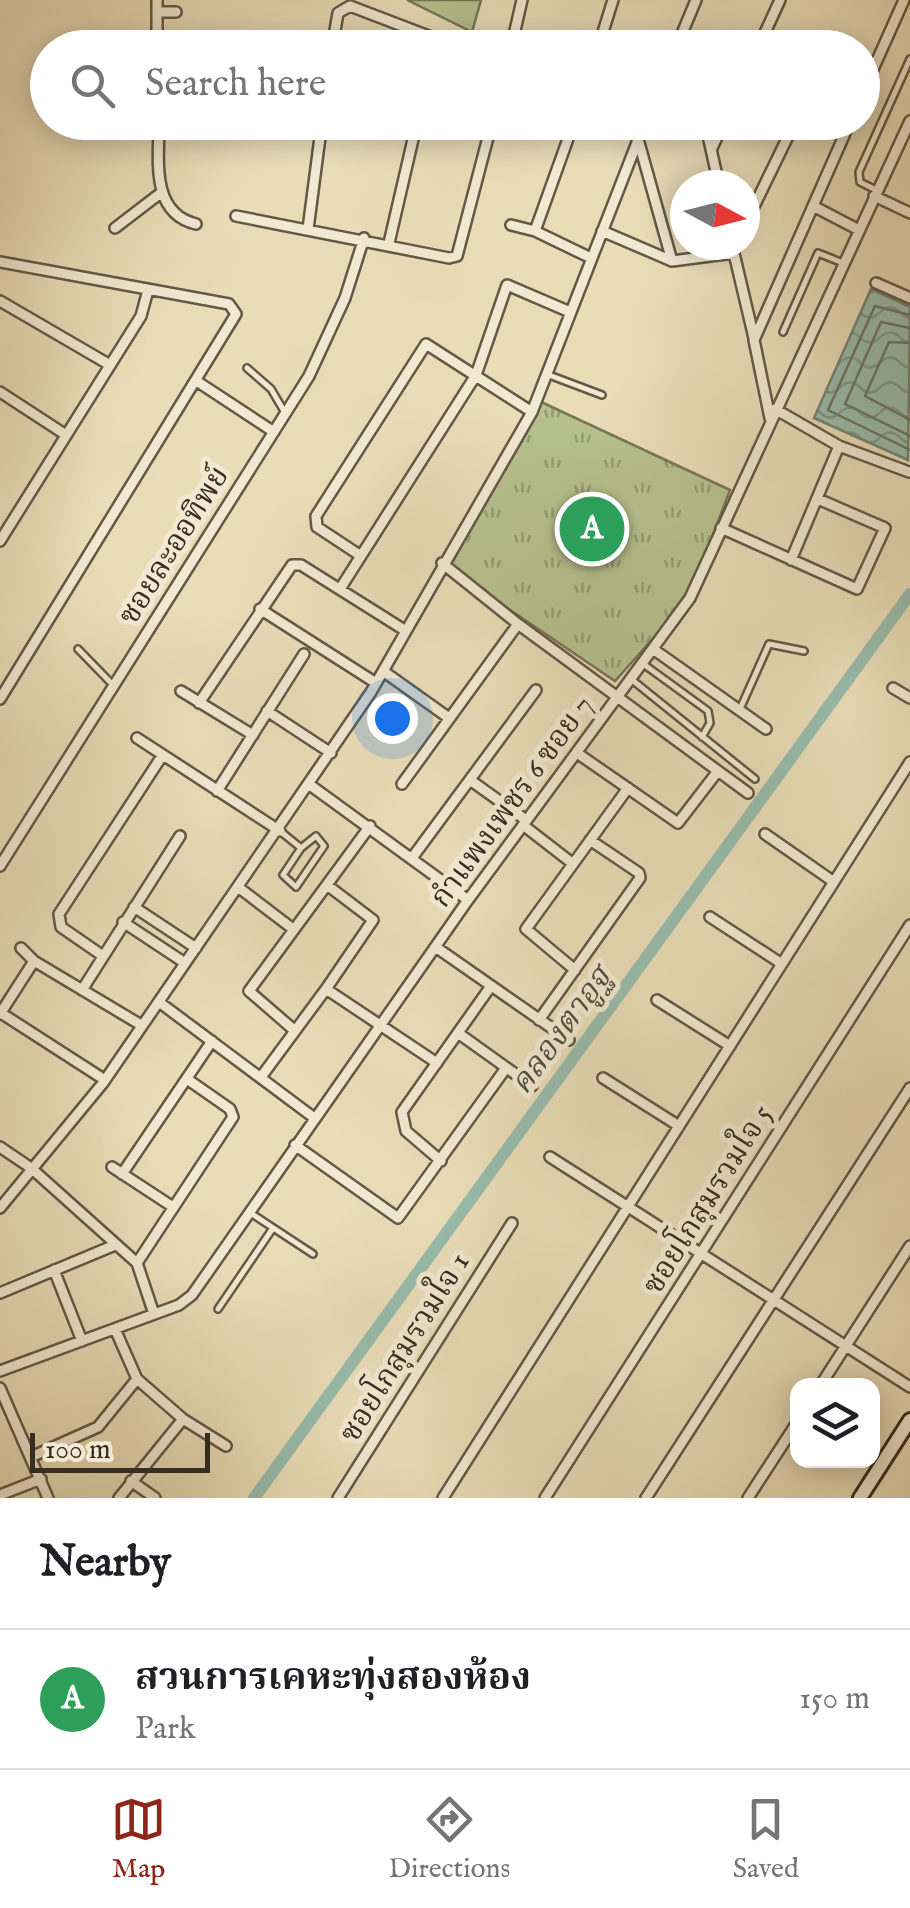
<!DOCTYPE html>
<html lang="en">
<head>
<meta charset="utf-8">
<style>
	:root { --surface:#fff; --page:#f2f2f2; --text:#202124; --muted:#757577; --line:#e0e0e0; --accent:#8f2418 }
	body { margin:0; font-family:"IM FELL English","Noto Serif Thai",serif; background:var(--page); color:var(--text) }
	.controls { position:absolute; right:30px; bottom:30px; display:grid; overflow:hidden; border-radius:20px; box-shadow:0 5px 25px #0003 }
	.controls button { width:90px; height:90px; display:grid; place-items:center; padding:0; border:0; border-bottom:2px solid var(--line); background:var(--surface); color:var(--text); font:50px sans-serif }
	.compass { position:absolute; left:670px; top:170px; width:90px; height:90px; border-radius:50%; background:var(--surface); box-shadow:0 5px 25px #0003; rotate:97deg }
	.scale { position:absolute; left:30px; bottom:25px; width:180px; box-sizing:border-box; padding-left:10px; border:5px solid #372d21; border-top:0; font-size:28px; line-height:35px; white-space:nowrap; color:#372d21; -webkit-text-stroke:8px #f1e9d1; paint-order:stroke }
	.you { position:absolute; left:392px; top:718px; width:35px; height:35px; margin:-25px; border:8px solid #fff; border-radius:50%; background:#1a73e8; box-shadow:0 0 0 15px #1a73e833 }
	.badge { display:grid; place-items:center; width:65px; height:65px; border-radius:50%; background:var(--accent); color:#fff; font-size:32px; font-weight:700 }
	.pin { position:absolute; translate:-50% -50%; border:5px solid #fff; box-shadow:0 2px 10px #0006 }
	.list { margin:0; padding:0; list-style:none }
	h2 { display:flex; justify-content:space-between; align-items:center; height:130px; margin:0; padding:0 40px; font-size:42px }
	h2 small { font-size:32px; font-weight:400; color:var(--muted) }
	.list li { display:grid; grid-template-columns:65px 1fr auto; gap:30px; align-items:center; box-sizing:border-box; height:140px; padding:0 40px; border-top:2px solid var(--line) }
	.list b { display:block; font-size:38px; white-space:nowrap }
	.list p { margin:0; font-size:32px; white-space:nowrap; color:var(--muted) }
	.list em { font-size:32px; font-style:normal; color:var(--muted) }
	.icon { flex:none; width:55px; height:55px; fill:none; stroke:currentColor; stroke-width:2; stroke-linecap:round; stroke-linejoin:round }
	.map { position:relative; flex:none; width:910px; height:1498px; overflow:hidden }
	.search { position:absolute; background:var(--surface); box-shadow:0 5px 25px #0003; left:30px; right:30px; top:30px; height:110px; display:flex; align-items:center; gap:25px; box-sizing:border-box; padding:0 35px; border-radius:55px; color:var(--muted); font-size:38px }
	.sheet { height:270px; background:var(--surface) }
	nav { display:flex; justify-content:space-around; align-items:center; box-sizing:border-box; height:140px; border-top:2px solid var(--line); background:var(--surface); font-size:28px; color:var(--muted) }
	nav a { display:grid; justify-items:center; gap:5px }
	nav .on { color:var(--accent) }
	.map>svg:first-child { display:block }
	.green { fill:#b6c18f; stroke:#767758; stroke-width:2.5 }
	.park { fill:url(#park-tufts); stroke:#767758; stroke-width:2.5 }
	.water { fill:url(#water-waves); stroke:#718374; stroke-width:2.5 }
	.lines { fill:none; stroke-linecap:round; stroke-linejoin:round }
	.shore { stroke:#687466; stroke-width:2.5 }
	.canal { stroke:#98bcac; stroke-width:12 }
	.lane-casing { stroke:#645947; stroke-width:10 }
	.street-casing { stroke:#645947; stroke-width:14 }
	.secondary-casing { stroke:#372d21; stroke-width:18 }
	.lane { stroke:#f1e9d1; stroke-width:5 }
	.street { stroke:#f1e9d1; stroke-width:9 }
	.secondary { stroke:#f1e9d1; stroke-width:12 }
	.labels { text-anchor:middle; stroke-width:10; stroke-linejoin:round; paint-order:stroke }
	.street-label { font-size:30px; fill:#372d21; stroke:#f1e9d1 }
	.water-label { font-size:32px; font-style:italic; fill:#4f5144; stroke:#f1e9d1 }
</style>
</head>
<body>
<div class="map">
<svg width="910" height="1498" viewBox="0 0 910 1498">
	<defs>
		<pattern id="park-tufts" width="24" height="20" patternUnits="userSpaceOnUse" patternTransform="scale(2.5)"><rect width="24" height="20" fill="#b6c18f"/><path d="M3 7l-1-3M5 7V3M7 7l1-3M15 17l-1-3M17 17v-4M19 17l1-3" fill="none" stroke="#959d74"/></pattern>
		<pattern id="water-waves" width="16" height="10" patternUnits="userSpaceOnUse" patternTransform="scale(2.5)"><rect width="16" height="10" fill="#98bcac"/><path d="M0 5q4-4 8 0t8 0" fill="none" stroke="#7d998c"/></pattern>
	</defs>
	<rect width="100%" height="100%" fill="#e9ddb8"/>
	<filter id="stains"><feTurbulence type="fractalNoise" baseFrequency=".002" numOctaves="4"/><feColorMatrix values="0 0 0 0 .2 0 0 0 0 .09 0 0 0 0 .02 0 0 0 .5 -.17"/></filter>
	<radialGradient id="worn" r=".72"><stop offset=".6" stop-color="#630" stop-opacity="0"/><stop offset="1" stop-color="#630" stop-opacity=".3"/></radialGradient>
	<path class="green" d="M407,0h74l-9,32z"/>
	<path class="park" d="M539,401l191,89 -41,108 -74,83 -167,-113z"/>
	<path class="water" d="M871,289l39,18 -2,153 -94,-42z"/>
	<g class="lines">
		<path class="shore" d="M910,315l-35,-9 -47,104 82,40
			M910,328l-29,-6 -36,82 65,32
			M910,343l-21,-1 -24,54 45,24"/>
		<path class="canal" d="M254,1498l656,-904"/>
		<g class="lane-casing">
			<path id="lane" d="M876,190l-16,-8 -1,-10 51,-113
				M783,332l35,-79 25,10
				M247,368l24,21 13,22
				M549,375l53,20
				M78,649l36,37
				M642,663l66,48 2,12 -8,14
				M631,679l124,100
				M740,709l29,-65 35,7
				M280,831l21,17 15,-12 8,10 -28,41 -13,-12 18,-27
				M249,1212l64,42
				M218,1309l55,-81"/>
		</g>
		<g class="street-casing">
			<path id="street" d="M157,0v48
				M157,12h19
				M332,48l6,-35 12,-7 110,42
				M511,48l11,-48
				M598,48l15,-48
				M676,48l20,-48
				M758,48l22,-48
				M862,94l42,-94
				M159,122c0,37 -9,91 37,102
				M574,122l-39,109 56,27
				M705,122l14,63
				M638,139l34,122
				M712,148l12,-26
				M874,196l36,17
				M813,206l46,24
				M236,216l213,42 8,-2 35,-134
				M511,225l24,6
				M745,225l50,-103
				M115,228l47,-36
				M308,229l14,-107
				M602,231l70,30 62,-8
				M389,243l28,-121
				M732,245l22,93
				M0,262l229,42 7,10 -236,385
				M876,283l34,15
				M0,301l110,64
				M198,382l76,50
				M0,392l66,43
				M775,409l64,37 70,26
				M770,418l-16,-78 96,-218
				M721,528l136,61 28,-61 -67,-29
				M0,541l141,-225 7,-26
				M361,556l-44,-29 -1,-11 110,-172 106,68
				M791,560l48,-114
				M442,563l76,61 230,169
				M340,589l136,-214 31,-90 63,27
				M260,609l116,74
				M653,649l113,80
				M383,671l66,47
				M893,688l17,10
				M181,691l72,44
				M199,703l93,-138h9l105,66
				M267,711l64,42
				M137,738l143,93
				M577,753l101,70 40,-52
				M470,780l56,40
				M402,784l116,-160
				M310,785l158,115
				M217,791l87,-137
				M523,825l49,38
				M765,834l69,48
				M412,858l124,-168
				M0,866l309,-490 36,-78 19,-60
				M238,887l55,42
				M134,907l62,41
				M710,917l72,47
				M123,922l62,41
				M21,948l13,13 107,64
				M437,948l132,92
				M103,956l-42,-29 -2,-13 103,-158
				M575,970l-49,-41 102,-141
				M326,989l47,-69 -46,-35
				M82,990l98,-154
				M657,1000l73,46
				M159,1002l154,115
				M1,1013l104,67
				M0,1014l34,-53
				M539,1020l101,-142 -1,-5 -49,-33
				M294,1030l-45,-39 121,-165
				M458,1033l74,53
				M261,1077l65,-88 111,74
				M603,1078l76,48
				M295,1145l103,73 108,-150
				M0,1147l31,21 106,95 17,51
				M550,1157l360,230
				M441,1161l-35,-30 -4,-19 89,-126
				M112,1167l61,40
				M122,1174l90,-133
				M0,1208l103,-125 268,-391 161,-280 113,-290
				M137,1263l96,-146 -3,-8 -43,-30
				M54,1270l28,71
				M0,1293l115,-48
				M115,1329l22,50
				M0,1371l179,-66 13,-10 276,-395 222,-302 220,-477
				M820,1386l90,-140
				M0,1388l48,110
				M183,1419l43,27
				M31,1457l67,-30 39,-48 46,40 -64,79
				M131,1481l24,17
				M0,1495l41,-16
				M338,1498l174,-275
				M443,1498l467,-736
				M545,1498l365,-573
				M646,1498l264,-410
				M748,1498l50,-77"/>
		</g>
		<g class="secondary-casing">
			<path id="secondary" d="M860,1498l50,-78"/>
		</g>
		<use href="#lane" class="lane"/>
		<use href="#street" class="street"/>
		<use href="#secondary" class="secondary"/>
	</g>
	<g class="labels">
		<g class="street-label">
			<text transform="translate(173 545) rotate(-58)" y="10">ซอยละออทิพย์</text>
			<text transform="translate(511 801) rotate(-54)" y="10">กำแพงเพชร 6 ซอย 7</text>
			<text transform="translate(707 1199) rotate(-58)" y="10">ซอยโกสุมรวมใจ 5</text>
			<text transform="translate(404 1347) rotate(-58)" y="10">ซอยโกสุมรวมใจ 1</text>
		</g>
		<g class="water-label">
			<text transform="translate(560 1030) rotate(-54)" y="11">คลองตาอูฐ</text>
		</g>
	</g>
	<rect width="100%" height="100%" filter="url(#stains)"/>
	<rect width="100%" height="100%" fill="url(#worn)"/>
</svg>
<div class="controls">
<button><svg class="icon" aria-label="layers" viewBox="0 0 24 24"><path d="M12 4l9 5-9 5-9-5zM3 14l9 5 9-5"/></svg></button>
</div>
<svg class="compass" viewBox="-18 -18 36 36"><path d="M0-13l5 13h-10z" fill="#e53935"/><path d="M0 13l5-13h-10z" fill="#757577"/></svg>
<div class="scale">100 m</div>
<div class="you"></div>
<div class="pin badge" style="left:592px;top:529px;background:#2e9e5b">A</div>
<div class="search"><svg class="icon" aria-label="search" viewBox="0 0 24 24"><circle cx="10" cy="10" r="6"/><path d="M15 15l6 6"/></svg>Search here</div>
</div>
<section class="sheet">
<h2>Nearby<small></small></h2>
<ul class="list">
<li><span class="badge" style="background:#2e9e5b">A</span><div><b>สวนการเคหะทุ่งสองห้อง</b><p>Park</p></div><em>150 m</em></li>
</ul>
</section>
<nav>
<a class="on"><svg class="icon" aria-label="map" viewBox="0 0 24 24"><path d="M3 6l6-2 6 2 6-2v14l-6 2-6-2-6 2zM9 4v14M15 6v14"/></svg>Map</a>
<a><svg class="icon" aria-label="directions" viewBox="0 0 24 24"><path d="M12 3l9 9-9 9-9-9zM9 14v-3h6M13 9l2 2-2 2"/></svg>Directions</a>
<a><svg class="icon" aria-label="saved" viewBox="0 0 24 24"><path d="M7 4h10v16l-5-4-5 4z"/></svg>Saved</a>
</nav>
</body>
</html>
